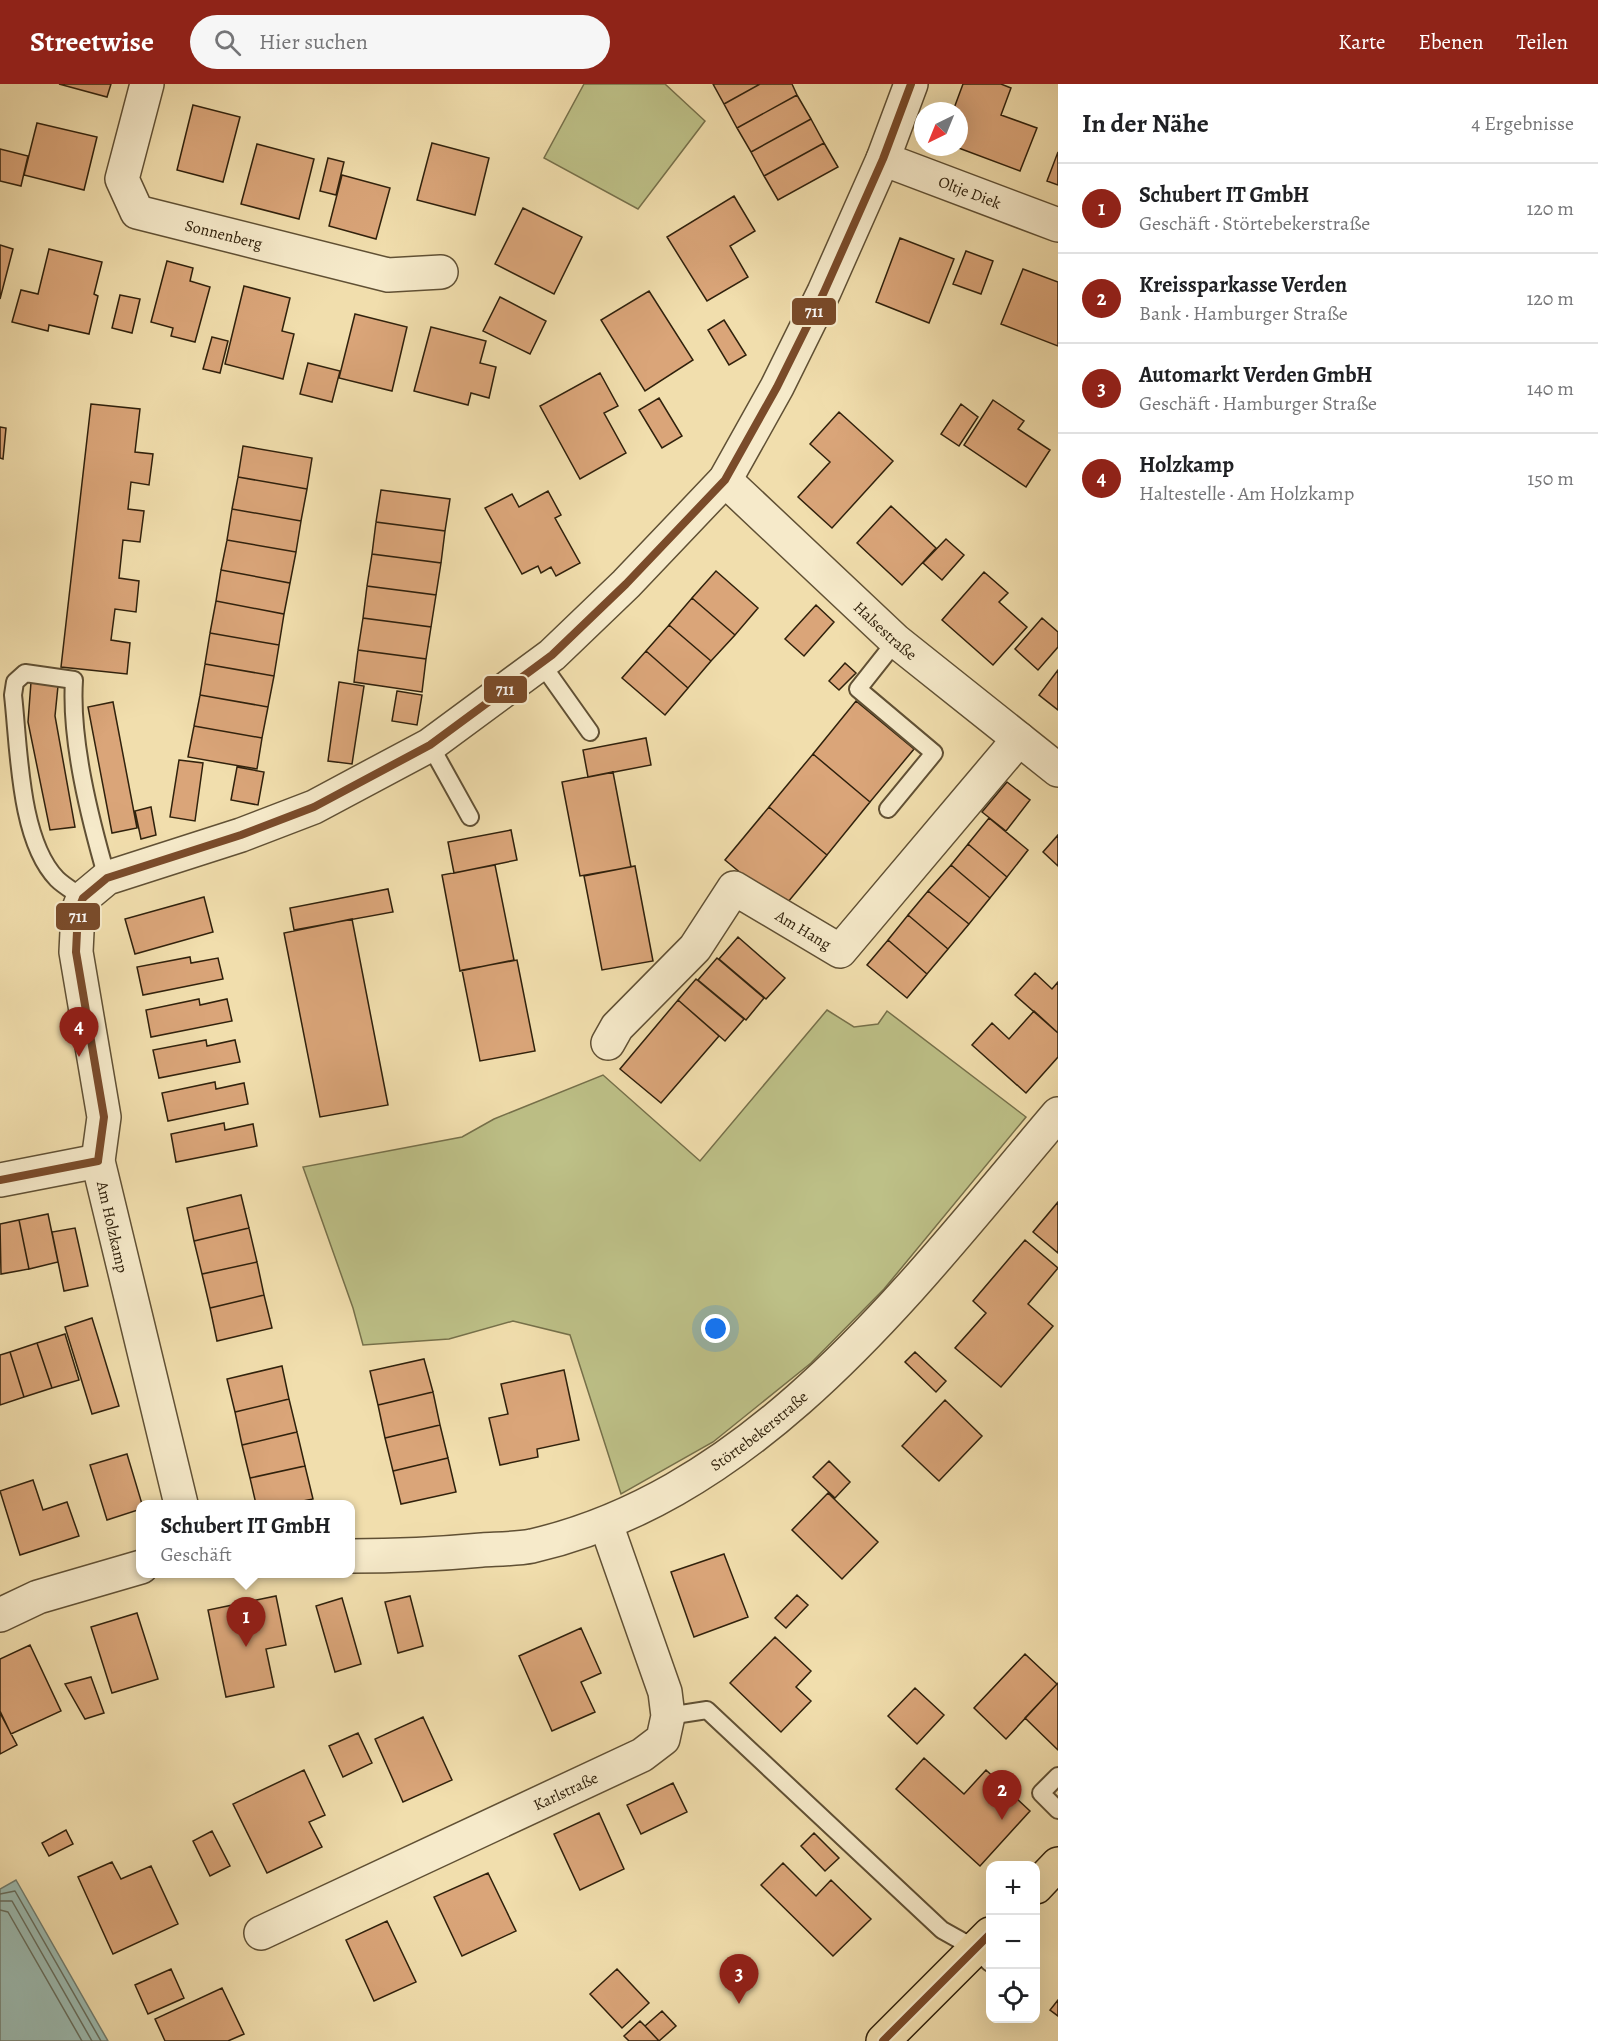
<!DOCTYPE html>
<html lang="de">
<head>
<meta charset="utf-8">
<style>
	:root { --surface:#fff; --page:#f6f6f6; --text:#202124; --muted:#757577; --line:#e0e0e0; --accent:#8f2418 }
	body { margin:0; font-family:Alegreya,serif; background:var(--page); color:var(--text) }
	.controls { position:absolute; right:18px; bottom:18px; display:grid; overflow:hidden; border-radius:12px; box-shadow:0 6px 24px #0002 }
	.controls button { width:54px; height:54px; display:grid; place-items:center; padding:0; border:0; border-bottom:2px solid var(--line); background:var(--surface); color:var(--text); font:30px sans-serif }
	.compass { position:absolute; left:914px; top:18px; width:54px; height:54px; border-radius:50%; background:var(--surface); box-shadow:0 6px 24px #0002; rotate:223deg }
	.you { position:absolute; left:716px; top:1245px; width:21px; height:21px; margin:-15px; border:4px solid #fff; border-radius:50%; background:#1a73e8; box-shadow:0 0 0 9px #1a73e833 }
	.badge { display:grid; place-items:center; width:39px; height:39px; border-radius:50%; background:var(--accent); color:#fff; font-size:20px; font-weight:700 }
	.pin { position:absolute; translate:-50% -50px; filter:drop-shadow(0 2px 3px #0008) }
	.pin::after { content:''; position:absolute; top:32px; width:21px; height:18px; background:inherit; clip-path:polygon(0 0,100% 0,50% 100%) }
	.popup { position:absolute; left:136px; top:1416px; width:219px; height:78px; box-sizing:border-box; display:grid; place-content:center; border-radius:12px; background:var(--surface); filter:drop-shadow(0 2px 4px #0005); font-size:20px; white-space:nowrap; color:var(--muted) }
	.popup b { font-size:22px; color:var(--text) }
	.popup::after { content:''; position:absolute; left:50%; top:100%; margin-left:-12px; border:12px solid transparent; border-top-color:var(--surface) }
	.list { margin:0; padding:0; list-style:none }
	h2 { display:flex; justify-content:space-between; align-items:center; height:78px; margin:0; padding:0 24px; font-size:26px }
	h2 small { font-size:20px; font-weight:400; color:var(--muted) }
	.list li { display:grid; grid-template-columns:39px 1fr auto; gap:18px; align-items:center; box-sizing:border-box; height:90px; padding:0 24px; border-top:2px solid var(--line) }
	.list b { display:block; font-size:22px; white-space:nowrap }
	.list p { margin:0; font-size:20px; white-space:nowrap; color:var(--muted) }
	.list em { font-size:20px; font-style:normal; color:var(--muted) }
	.icon { flex:none; width:33px; height:33px; fill:none; stroke:currentColor; stroke-width:2; stroke-linecap:round; stroke-linejoin:round }
	.map { position:relative; flex:none; width:1058px; height:1957px; overflow:hidden }
	header { display:flex; align-items:center; gap:36px; box-sizing:border-box; height:84px; padding:0 30px; background:var(--accent); color:#fff }
	header strong { font-size:28px }
	nav { display:flex; gap:33px; margin-inline-start:auto; font-size:21px }
	.search { width:420px; height:54px; background:var(--page); display:flex; align-items:center; gap:15px; box-sizing:border-box; padding:0 21px; border-radius:33px; color:var(--muted); font-size:22px }
	main { display:flex }
	aside { flex:1; background:var(--surface) }
	.map>svg:first-child { display:block }
	.green { fill:#bdc087; stroke:#76704a; stroke-width:1.5 }
	.water { fill:#9cbbb1; stroke:#717d6f; stroke-width:1.5 }
	.lines { fill:none; stroke-linecap:round; stroke-linejoin:round }
	.shore { stroke:#666e5e; stroke-width:1.5 }
	.building { fill:#daa579; stroke:#30210c; stroke-width:1.5 }
	.service-casing { stroke:#605034; stroke-width:20 }
	.minor-casing { stroke:#605034; stroke-width:36 }
	.primary-casing { stroke:#30210c; stroke-width:36 }
	.service { stroke:#f6eaca; stroke-width:16 }
	.minor { stroke:#f6eaca; stroke-width:33 }
	.primary { stroke:#f1dead; stroke-width:33 }
	.bus-1-casing { stroke:#f6eaca; stroke-width:12 }
	.bus-1 { stroke:#7a4b2a; stroke-width:8 }
	.labels { text-anchor:middle; stroke-width:5; stroke-linejoin:round; paint-order:stroke }
	.street-label { font-size:16px; fill:#30210c; stroke:#f6eaca }
	.line-badge { stroke:#f6eaca; stroke-width:2 }
	.badge-label { font-size:16px; text-anchor:middle; font-weight:bold; fill:#fff }
</style>
</head>
<body>
<header>
<strong>Streetwise</strong>
<div class="search"><svg class="icon" aria-label="search" viewBox="0 0 24 24"><circle cx="10" cy="10" r="6"/><path d="M15 15l6 6"/></svg>Hier suchen</div>
<nav><a>Karte</a><a>Ebenen</a><a>Teilen</a></nav>
</header>
<main>
<div class="map">
<svg width="1058" height="1957" viewBox="0 0 1058 1957">
	<rect width="100%" height="100%" fill="#f1dead"/>
	<filter id="stains"><feTurbulence type="fractalNoise" baseFrequency=".00333" numOctaves="4"/><feColorMatrix values="0 0 0 0 .2 0 0 0 0 .09 0 0 0 0 .02 0 0 0 .5 -.17"/></filter>
	<radialGradient id="worn" r=".72"><stop offset=".6" stop-color="#630" stop-opacity="0"/><stop offset="1" stop-color="#630" stop-opacity=".3"/></radialGradient>
	<path class="green" d="M584,0h81l40,37 -67,88 -94,-51z
		M827,926l27,17 24,-3 9,-13 139,106 -142,172 -73,74 -98,79 -92,52 -51,-159 -57,-14 -64,18 -86,6 -10,-37 -50,-141 159,-30 32,-18 109,-44 97,86z"/>
	<path class="water" d="M16,1796l92,161h-108v-152z"/>
	<g class="lines">
		<path class="shore" d="M0,1810l15,-3 86,150
			M0,1817h12l80,140
			M0,1826l8,2 74,129"/>
	</g>
	<path class="building" d="M59,0h52l-4,13z
		M713,0h47l-36,20z
		M760,0h32l5,11 -60,33 -13,-24z
		M963,0h38l10,4 -10,27 36,13 -17,43 -64,-24h3v-36h-6z
		M797,11l14,24 -60,33 -14,-24z
		M193,21l47,12 -17,65 -46,-12z
		M811,35l13,24 -60,33 -13,-24z
		M37,39l60,14 -13,53 -60,-15z
		M432,59l57,15 -14,57 -58,-15z
		M824,59l14,24 -60,33 -14,-24z
		M257,60l57,15 -15,60 -58,-15z
		M0,65l28,7 -7,30 -21,-5z
		M1058,68v33l-11,-4z
		M328,74l16,4 -8,33 -16,-4z
		M342,91l48,13 -14,51 -47,-13z
		M734,112l21,35 -25,15 18,31 -41,24 -40,-64z
		M523,124l59,29 -28,57 -59,-30z
		M900,154l54,21 -25,64 -53,-21z
		M0,161l13,4 -13,50z
		M49,165l53,13 -8,32 4,2 -9,38 -40,-9 -1,6 -36,-9 9,-32 17,4z
		M966,167l27,10 -12,33 -28,-10z
		M167,177l26,7 -3,13 20,6 -15,55 -24,-6 2,-8 -22,-6z
		M1023,185l35,13v64l-57,-22z
		M244,202l46,12 -8,33 12,3 -11,45 -58,-15z
		M649,207l44,69 -48,31 -44,-71z
		M120,211l20,4 -8,34 -20,-5z
		M500,213l46,24 -16,33 -47,-23z
		M355,230l52,13 -15,64 -53,-13z
		M724,236l22,35 -17,10 -21,-35z
		M431,243l55,14 -6,22 16,4 -7,31 -18,-5 -3,12 -54,-14z
		M212,253l16,4 -8,32 -17,-4z
		M308,279l32,8 -8,31 -32,-8z
		M600,289l18,33 -14,7 22,40 -46,26 -40,-73z
		M659,314l23,38 -20,12 -23,-38z
		M993,316l31,21 -6,8 32,21 -24,37 -62,-42z
		M91,320l49,5 -5,43 18,2 -4,31 -18,-3 -3,27 16,2 -4,31 -17,-2 -4,38 20,3 -3,31 -21,-3 -4,31 19,3 -3,31 -66,-7z
		M961,320l17,13 -19,29 -18,-12z
		M839,328l54,49 -61,67 -34,-31 32,-35 -20,-18z
		M0,343l6,1 -3,31 -3,-1z
		M243,362l69,12 -5,31 -69,-12z
		M238,393l69,12 -6,32 -69,-12z
		M381,406l69,9 -5,32 -69,-9z
		M548,407l13,24 -6,3 25,45 -24,13 -5,-9 -10,6 -3,-7 -16,8 -37,-66 27,-14 7,13z
		M891,422l45,42 -34,37 -45,-42z
		M232,425l69,12 -5,31 -69,-12z
		M376,438l69,9 -4,32 -69,-9z
		M946,455l18,16 -22,25 -19,-17z
		M227,456l69,12 -6,31 -69,-13z
		M372,470l69,9 -5,32 -69,-9z
		M221,486l69,13 -6,31 -68,-13z
		M716,487l42,37 -23,27 -43,-37z
		M984,488l24,21 -9,9 28,25 -34,38 -51,-45z
		M367,502l69,9 -5,32 -68,-9z
		M692,514l43,37 -24,26 -42,-36z
		M216,517l68,13 -5,31 -69,-12z
		M816,521l18,17 -30,34 -19,-17z
		M363,534l68,9 -5,32 -68,-9z
		M1042,534l16,14v15l-20,23 -23,-21z
		M669,541l42,36 -23,27 -42,-37z
		M210,549l69,12 -5,31 -69,-12z
		M358,566l68,9 -4,33 -68,-10z
		M646,567l42,37 -23,27 -43,-37z
		M845,579l11,10 -17,17 -10,-9z
		M205,580l69,12 -6,31 -68,-12z
		M1058,586v40l-19,-15z
		M31,598l27,4 -3,30 20,111 -25,3 -22,-108z
		M339,598l25,4 -12,78 -24,-3z
		M397,607l25,4 -5,30 -25,-4z
		M200,611l68,12 -6,31 -68,-12z
		M856,617l58,48 -44,53 -57,-48z
		M113,618l24,126 -25,5 -24,-126z
		M194,642l68,12 -5,31 -69,-12z
		M646,654l5,27 -63,12 -5,-27z
		M813,670l57,48 -43,53 -58,-48z
		M179,676l24,3 -8,58 -25,-4z
		M237,683l27,5 -6,33 -27,-5z
		M613,688l18,95 -51,9 -18,-94z
		M1007,698l23,18 -24,31 -24,-19z
		M151,723l5,28 -15,4 -6,-28z
		M769,723l58,48 -44,53 -58,-48z
		M989,734l39,32 -21,27 -39,-33z
		M511,746l6,30 -63,13 -6,-31z
		M1058,751v31l-15,-14z
		M968,760l39,33 -17,21 -39,-33z
		M495,781l19,95 -54,11 -18,-96z
		M951,781l39,33 -21,26 -41,-33z
		M635,782l18,95 -51,9 -18,-94z
		M388,805l5,23 -99,18 -4,-22z
		M928,807l41,33 -21,25 -40,-34z
		M204,813l9,35 -78,22 -10,-35z
		M908,831l40,34 -21,25 -39,-34z
		M352,835l36,186 -68,12 -36,-184z
		M738,853l47,41 -19,21 -47,-40z
		M888,856l39,34 -20,24 -40,-33z
		M190,873l1,6 27,-5 5,21 -80,16 -6,-28z
		M717,874l47,40 -18,22 -48,-40z
		M517,876l18,91 -55,10 -18,-91z
		M1035,889l17,16 6,-7v51l-43,-38z
		M696,895l48,40 -19,22 -47,-41z
		M199,915l1,6 27,-6 5,22 -81,16 -5,-27z
		M678,916l41,36 -58,67 -41,-34z
		M1034,927l24,22v24l-32,36 -54,-48 20,-22 17,16z
		M206,956l1,6 28,-6 5,22 -81,16 -6,-28z
		M215,998l1,7 28,-6 4,21 -80,17 -6,-28z
		M224,1039l1,7 28,-6 4,22 -81,16 -5,-28z
		M241,1111l8,33 -55,13 -7,-33z
		M1058,1118v51l-25,-21z
		M48,1130l10,48 -29,7 -10,-49z
		M19,1136l10,49 -28,5 -1,-50z
		M75,1144l13,58 -24,5 -12,-59z
		M249,1144l8,34 -55,12 -8,-33z
		M1025,1156l33,28 -30,36 25,22 -52,61 -46,-39 31,-35 -13,-12z
		M257,1178l7,33 -54,13 -8,-34z
		M264,1211l8,33 -55,13 -7,-33z
		M92,1234l27,88 -27,8 -27,-87z
		M65,1250l14,46 -27,8 -15,-45z
		M37,1259l15,45 -28,9 -14,-45z
		M10,1268l14,45 -24,8v-50z
		M915,1268l31,29 -10,11 -31,-30z
		M424,1275l9,33 -55,13 -8,-34z
		M282,1282l7,33 -54,13 -8,-33z
		M564,1286l15,70 -42,9 1,8 -38,8 -11,-47 19,-4 -7,-30z
		M433,1308l7,33 -55,13 -7,-33z
		M289,1315l8,33 -55,13 -7,-33z
		M945,1316l37,36 -43,45 -37,-35z
		M440,1341l8,33 -55,13 -8,-33z
		M297,1348l8,34 -55,12 -8,-33z
		M127,1370l15,50 -1,5 -34,11 -17,-55z
		M448,1374l8,34 -55,12 -8,-33z
		M829,1377l21,21 -15,16 -22,-21z
		M305,1382l8,33 -25,5h-32l-6,-26z
		M33,1396l10,30 24,-8 12,34 -59,19 -20,-64z
		M828,1409l50,49 -36,37 -50,-49z
		M724,1470l24,63 -54,20 -23,-65z
		M797,1511l11,10 -22,23 -11,-10z
		M276,1512l10,49 -20,4 8,38 -48,10 -18,-87z
		M410,1512l13,50 -25,7 -13,-51z
		M342,1514l19,66 -26,8 -19,-66z
		M137,1529l21,66 -46,14 -21,-66z
		M581,1544l20,45 -20,9 14,30 -43,19 -33,-75z
		M775,1553l36,34 -15,16 15,14 -30,31 -51,-49z
		M30,1561l31,66 -50,23 -11,-23v-52z
		M1025,1570l32,30 -51,55 -32,-31z
		M91,1593l13,36 -19,6 -20,-35z
		M1058,1599v67l-33,-32z
		M915,1604l29,27 -27,29 -29,-28z
		M0,1629l17,32 -17,9z
		M423,1633l29,63 -49,22 -28,-63z
		M358,1649l14,30 -29,14 -14,-31z
		M924,1674l40,36 22,-24 44,41 -50,55 -84,-77z
		M304,1686l21,45 -16,7 13,25 -55,26 -34,-69z
		M673,1699l14,29 -46,22 -14,-29z
		M599,1729l25,56 -44,21 -26,-56z
		M66,1746l7,14 -24,12 -7,-13z
		M212,1747l18,35 -20,10 -17,-35z
		M814,1749l25,25 -14,13 -24,-25z
		M112,1778l9,17 30,-13 27,58 -65,30 -35,-77z
		M783,1779l33,33 15,-16 40,39 -38,37 -72,-71z
		M488,1789l28,58 -54,25 -28,-59z
		M387,1837l29,61 -42,19 -28,-61z
		M171,1885l13,29 -36,16 -13,-29z
		M617,1885l32,34 -27,25 -32,-34z
		M222,1904l22,46 -16,7h-63l-10,-22z
		M1058,1916v16l-8,-6z
		M662,1927l14,15 -17,15 -14,-15z
		M640,1937l5,5 14,15h-30l-5,-5z"/>
	<g class="lines">
		<g class="service-casing">
			<path id="service" d="M541,579l49,69
				M430,661l40,72
				M888,725l46,-56 -76,-64 38,-48
				M83,814c-8,-6 -19,-12 -26,-19 -38,-39 -38,-132 -44,-184l2,-13 10,-9 49,7c-4,61 16,139 33,198
				M668,1632l39,-6 235,220 34,19 14,14
				M1058,1692l-17,17 17,17"/>
		</g>
		<g class="minor-casing">
			<g id="minor">
				<path id="s1" d="M147,0l-25,95 15,33 251,63 53,-3"/>
				<path id="s2" d="M883,75l175,66"/>
				<path id="s3" d="M725,396l171,161 162,129"/>
				<path id="s4" d="M608,959l9,-16 78,-79 39,-60 106,63 179,-212"/>
				<path d="M0,1096l98,-19"/>
				<path d="M181,1420l-83,-343 6,-44 -28,-165 2,-41 5,-13 24,-20 134,-43 73,-28 116,-62 122,-90 74,-71 99,-104 52,-93 47,-95 59,-133 28,-75"/>
				<path id="s5" d="M351,1472c44,0 88,-2 131,-6 16,-1 34,-1 50,-4 229,-53 382,-263 526,-432"/>
				<path d="M0,1531l38,-18 103,-30"/>
				<path id="s6" d="M261,1849l381,-178 21,-16 5,-23 -3,-24 -59,-168"/>
			</g>
		</g>
		<g class="primary-casing">
			<path id="primary" d="M1036,1803l22,-23
				M883,1957l107,-107"/>
		</g>
		<use href="#service" class="service"/>
		<use href="#minor" class="minor"/>
		<use href="#primary" class="primary"/>
		<g class="bus-1-casing">
			<path id="bus-1" d="M98,1077l6,-44 -28,-165 2,-41 5,-13 24,-20 134,-43 73,-28 116,-62 122,-90 74,-71 99,-104 52,-93 47,-95 59,-133 28,-75
				M0,1096l98,-19
				M883,1957l107,-107"/>
		</g>
		<use href="#bus-1" class="bus-1"/>
	</g>
	<g class="labels">
		<g class="street-label">
			<text dy="6" stroke="none"><textPath href="#s2" startOffset="93">Oltje Diek</textPath></text>
			<text dy="6" stroke="none"><textPath href="#s1" startOffset="224">Sonnenberg</textPath></text>
			<text dy="6" stroke="none"><textPath href="#s3" startOffset="220">Halsestraße</textPath></text>
			<text dy="6" stroke="none"><textPath href="#s4" startOffset="282">Am Hang</textPath></text>
			<text transform="translate(113 1143) rotate(77)" y="6">Am Holzkamp</text>
			<text dy="6" stroke="none"><textPath href="#s5" startOffset="438">Störtebekerstraße</textPath></text>
			<text dy="6" stroke="none"><textPath href="#s6" startOffset="336">Karlstraße</textPath></text>
		</g>
	</g>
	<g class="line-badge">
		<rect x="791" y="213" width="46" height="29" rx="6" fill="#7a4b2a"/>
		<rect x="483" y="591" width="45" height="29" rx="6" fill="#7a4b2a"/>
		<rect x="55" y="818" width="46" height="29" rx="6" fill="#7a4b2a"/>
	</g>
	<g class="badge-label">
		<text x="814" y="233">711</text>
		<text x="505" y="611">711</text>
		<text x="78" y="838">711</text>
	</g>
	<rect width="100%" height="100%" filter="url(#stains)"/>
	<rect width="100%" height="100%" fill="url(#worn)"/>
</svg>
<div class="controls">
<button>+</button>
<button>−</button>
<button><svg class="icon" aria-label="locate" viewBox="0 0 24 24"><circle cx="12" cy="12" r="6"/><path d="M12 2v4M12 18v4M2 12h4M18 12h4"/></svg></button>
</div>
<svg class="compass" viewBox="-18 -18 36 36"><path d="M0-13l5 13h-10z" fill="#e53935"/><path d="M0 13l5-13h-10z" fill="#757577"/></svg>
<div class="you"></div>
<div class="pin badge" style="left:246px;top:1563px">1</div>
<div class="popup"><b>Schubert IT GmbH</b>Geschäft</div>
<div class="pin badge" style="left:1002px;top:1736px">2</div>
<div class="pin badge" style="left:739px;top:1920px">3</div>
<div class="pin badge" style="left:79px;top:973px">4</div>
</div>
<aside>
<h2>In der Nähe<small>4 Ergebnisse</small></h2>
<ul class="list">
<li><span class="badge">1</span><div><b>Schubert IT GmbH</b><p>Geschäft · Störtebekerstraße</p></div><em>120 m</em></li>
<li><span class="badge">2</span><div><b>Kreissparkasse Verden</b><p>Bank · Hamburger Straße</p></div><em>120 m</em></li>
<li><span class="badge">3</span><div><b>Automarkt Verden GmbH</b><p>Geschäft · Hamburger Straße</p></div><em>140 m</em></li>
<li><span class="badge">4</span><div><b>Holzkamp</b><p>Haltestelle · Am Holzkamp</p></div><em>150 m</em></li>
</ul>
</aside>
</main>
</body>
</html>
